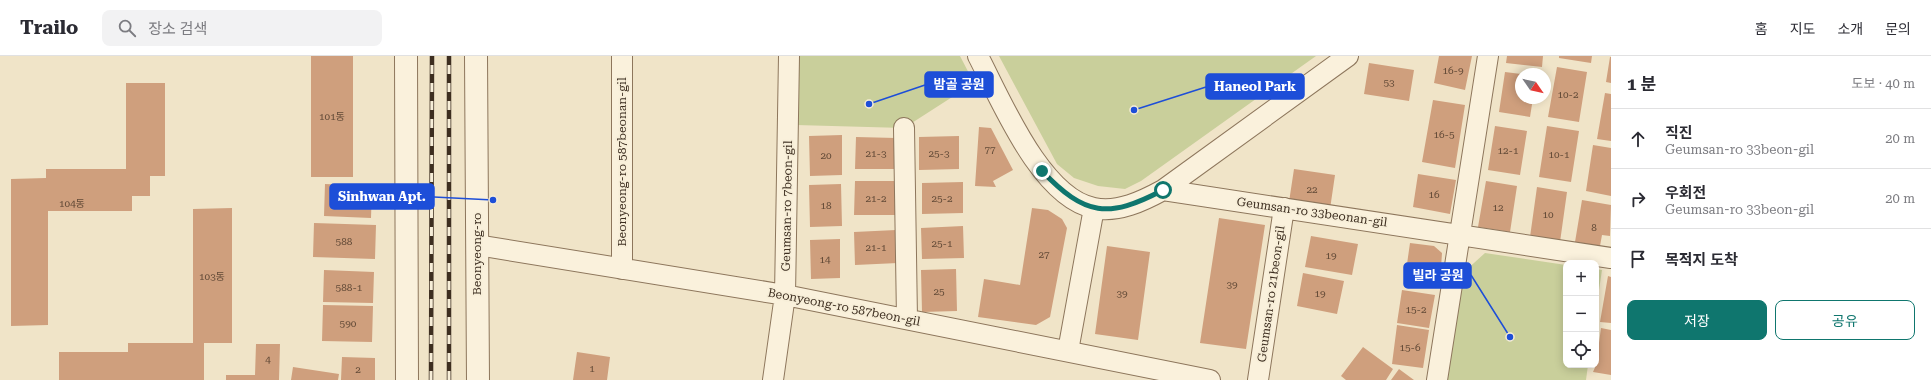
<!DOCTYPE html>
<html lang="ko">
<head>
<meta charset="utf-8">
<style>
	:root { --surface:#fff; --page:#f2f2f3; --text:#2b2b33; --muted:#7c7c81; --line:#e1e1e2; --accent:#0f766e }
	body { margin:0; font-family:"Roboto Serif","Noto Sans KR",serif; background:var(--page); color:var(--text) }
	.controls { position:absolute; right:12px; bottom:12px; display:grid; overflow:hidden; border-radius:8px; box-shadow:0 2px 10px #0003 }
	.controls button { width:36px; height:36px; display:grid; place-items:center; padding:0; border:0; border-bottom:1px solid var(--line); background:var(--surface); color:var(--text); font:20px sans-serif }
	.compass { position:absolute; left:1515px; top:12px; width:36px; height:36px; border-radius:50%; background:var(--surface); box-shadow:0 2px 10px #0003; rotate:124deg }
	.stop { position:absolute; width:12px; height:12px; margin:-9px; border:3px solid #0f766e; border-radius:50%; background:#fff }
	.stop.end { background:#0f766e; border-color:#fff; box-shadow:0 1px 4px #0008 }
	.list { margin:0; padding:0; list-style:none }
	h2 { display:flex; justify-content:space-between; align-items:center; height:52px; margin:0; padding:0 16px; font-size:17px }
	h2 small { font-size:13px; font-weight:400; color:var(--muted) }
	.list li { display:grid; grid-template-columns:26px 1fr auto; gap:12px; align-items:center; box-sizing:border-box; height:60px; padding:0 16px; border-top:1px solid var(--line) }
	.list b { display:block; font-size:15px; white-space:nowrap }
	.list p { margin:0; font-size:13px; white-space:nowrap; color:var(--muted) }
	.list em { font-size:13px; font-style:normal; color:var(--muted) }
	.actions { display:flex; gap:8px; padding:12px 16px }
	.actions a { flex:1; padding:9px 0; border:1px solid var(--accent); border-radius:8px; text-align:center; font-size:14px; color:var(--accent) }
	.actions .main { background:var(--accent); color:#fff }
	.icon { flex:none; width:22px; height:22px; fill:none; stroke:currentColor; stroke-width:2; stroke-linecap:round; stroke-linejoin:round }
	.map { position:relative; flex:none; width:1611px; height:324px; overflow:hidden }
	header { display:flex; align-items:center; gap:24px; box-sizing:border-box; height:56px; padding:0 20px; background:var(--surface); border-bottom:1px solid var(--line) }
	header strong { font-size:19px }
	nav { display:flex; gap:22px; margin-inline-start:auto; font-size:14px }
	.search { width:280px; height:36px; background:var(--page); display:flex; align-items:center; gap:10px; box-sizing:border-box; padding:0 14px; border-radius:8px; color:var(--muted); font-size:15px }
	main { display:flex }
	aside { flex:1; background:var(--surface) }
	.map>svg:first-child { display:block }
	.green { fill:#c9cf9b }
	.building { fill:#cf9f7d }
	.lines { fill:none; stroke-linecap:round; stroke-linejoin:round }
	.minor-casing { stroke:#8d765c; stroke-width:22 }
	.tertiary-casing { stroke:#8d765c; stroke-width:24 }
	.minor { stroke:#faf1dc; stroke-width:20 }
	.tertiary { stroke:#faf1dc; stroke-width:22 }
	.rail-casing { stroke:#3d2e20; stroke-width:4.5 }
	.rail { stroke:#f7eed8; stroke-width:3; stroke-dasharray:9; stroke-linecap:butt }
	.route { stroke:#0f766e; stroke-width:5 }
	.labels { text-anchor:middle; stroke-width:3.5; stroke-linejoin:round; paint-order:stroke }
	.number-label { font-size:10px; fill:#624a37 }
	.street-label { font-size:12px; fill:#3d2e20; stroke:#f7eed8 }
	.leader { fill:none; stroke:#1d4ed8; stroke-width:1.5 }
	.callout-dot { fill:#1d4ed8; stroke:#f7eed8; stroke-width:1.5 }
	.callout { fill:#1d4ed8; stroke:#1d4ed8; stroke-width:1.5 }
	.callout-label { font-size:13px; text-anchor:middle; font-weight:bold; fill:#fff }
</style>
</head>
<body>
<header>
<strong>Trailo</strong>
<div class="search"><svg class="icon" aria-label="search" viewBox="0 0 24 24"><circle cx="10" cy="10" r="6"/><path d="M15 15l6 6"/></svg>장소 검색</div>
<nav><a>홈</a><a>지도</a><a>소개</a><a>문의</a></nav>
</header>
<main>
<div class="map">
<svg width="1611" height="324" viewBox="0 0 1611 324">
	<rect width="100%" height="100%" fill="#f0e4c8"/>
	<path class="green" d="M798,0h162l14,27 -70,45 -108,-3z
		M999,0h317l-175,125 -16,8 -27,-3 -24,-8 -17,-14z
		M1485,197l81,12v100h22l-2,15h-139l17,-108z
		M1596,213l6,1 -6,40z"/>
	<path class="building" d="M311,0h42v121h-42z
		M1439,0h33l-7,34 -31,-7z
		M1507,0h36l-1,11 -36,-4z
		M1559,0h33l-1,7 -32,-5z
		M1610,1h1v26l-5,-1z
		M1369,7l45,7 -5,31 -45,-7z
		M1557,11l30,5 -8,50 -31,-5z
		M1505,16l16,2v24h12l-3,19 -31,-5z
		M126,27h39v93h-15v20h-18v15h-84v114l-37,1v-147l35,-1v-9h80z
		M1605,37l6,1v47l-14,-2z
		M1433,44l32,5 -10,63 -33,-6z
		M1495,70l32,5 -7,44 -32,-5z
		M1547,70l32,5 -8,51 -32,-5z
		M979,71l12,1 22,42 -20,11 3,6 -21,-1z
		M842,79v40l-32,1 -1,-40z
		M959,80v33l-40,1v-33z
		M856,81l40,1v31h-41z
		M1593,89l18,3v48l-25,-5z
		M1294,113l41,6 -5,34 -41,-7z
		M1418,118l38,6 -6,34 -37,-7z
		M855,125h42v34h-43z
		M1486,125l31,5 -7,46 -32,-5z
		M963,126v31l-41,1v-31z
		M325,128l47,2 -1,32 -47,-2z
		M841,128l1,42 -32,1 -1,-42z
		M1537,131l30,5 -7,50 -30,-5z
		M1582,144l29,5 -1,31 -8,-1 -2,11 -25,-4z
		M232,152v135h-28v37h-145v-28h69v-9h65v-134z
		M1032,152l16,2 14,9 5,9 -17,89 -14,8 -58,-8 6,-38 36,6z
		M1219,162l46,7 -19,124 -46,-6z
		M314,167l62,2 -1,34 -62,-2z
		M963,170l1,32 -42,1 -1,-31z
		M896,174l2,33 -43,2 -1,-33z
		M1311,180l47,8 -6,31 -47,-8z
		M840,183v39l-29,1 -1,-39z
		M1410,187l24,3 8,7 -2,30 -35,-5z
		M1107,190l43,6 -12,88 -43,-6z
		M956,213l1,42 -35,1 -1,-42z
		M324,214l50,2 -1,31 -50,-1z
		M1303,217l41,8 -7,33 -40,-8z
		M1608,220l3,1v46l-11,-1z
		M1402,234l33,5 -6,33 -32,-5z
		M323,249l50,1 -1,36 -50,-1z
		M1397,269l32,5 -6,38 -31,-4z
		M1601,272l10,2v45l-18,-3 3,-7z
		M256,288h24l-1,36h-53v-5h29z
		M1363,291l30,22 -7,11h-40l-5,-4z
		M577,296l33,5 -3,23h-34z
		M342,301l33,1v22h-34z
		M293,311l46,7 -1,6h-47z
		M1399,313l15,11h-23z"/>
	<g class="lines">
		<g class="minor-casing">
			<path id="minor" d="M622,0v213
				M978,0c23,44 63,142 116,152 24,5 49,-7 69,-18l185,-134
				M904,72l3,191
				M1163,134l448,68
				M477,189l308,50 425,85
				M1068,295l26,-143
				M773,324l12,-85 4,-239
				M1258,324l26,-172
				M1437,324l51,-324"/>
		</g>
		<g class="tertiary-casing">
			<path id="tertiary" d="M406,0l1,324
				M476,0l2,324"/>
		</g>
		<use href="#minor" class="minor"/>
		<use href="#tertiary" class="tertiary"/>
		<g class="rail-casing">
			<path id="rail" d="M431,324l1,-324
				M449,324v-324"/>
		</g>
		<use href="#rail" class="rail"/>
	</g>
	<g class="lines">
		<path class="route" d="M1042,115c43,45 66,48 121,19"/>
	</g>
	<g class="labels">
		<g class="number-label">
			<text x="1453" y="18">16-9</text>
			<text x="1389" y="30">53</text>
			<text x="1568" y="42">10-2</text>
			<text x="332" y="64">101동</text>
			<text x="1444" y="82">16-5</text>
			<text x="990" y="97">77</text>
			<text x="1508" y="98">12-1</text>
			<text x="876" y="101">21-3</text>
			<text x="939" y="101">25-3</text>
			<text x="1559" y="102">10-1</text>
			<text x="826" y="103">20</text>
			<text x="1312" y="137">22</text>
			<text x="1434" y="142">16</text>
			<text x="876" y="146">21-2</text>
			<text x="942" y="146">25-2</text>
			<text x="72" y="151">104동</text>
			<text x="826" y="153">18</text>
			<text x="1498" y="155">12</text>
			<text x="1548" y="162">10</text>
			<text x="1594" y="175">8</text>
			<text x="344" y="189">588</text>
			<text x="942" y="191">25-1</text>
			<text x="876" y="195">21-1</text>
			<text x="1044" y="202">27</text>
			<text x="1331" y="203">19</text>
			<text x="825" y="207">14</text>
			<text x="212" y="224">103동</text>
			<text x="1232" y="232">39</text>
			<text x="349" y="235">588-1</text>
			<text x="939" y="239">25</text>
			<text x="1122" y="241">39</text>
			<text x="1320" y="241">19</text>
			<text x="1416" y="257">15-2</text>
			<text x="348" y="271">590</text>
			<text x="1410" y="295">15-6</text>
			<text x="268" y="307">4</text>
			<text x="592" y="316">1</text>
			<text x="358" y="317">2</text>
		</g>
		<g class="street-label">
			<text transform="translate(622 106) rotate(-90)" y="4">Beonyeong-ro 587beonan-gil</text>
			<text transform="translate(787 150) rotate(-89)" y="4">Geumsan-ro 7beon-gil</text>
			<text transform="translate(1312 156) rotate(8)" y="4">Geumsan-ro 33beonan-gil</text>
			<text transform="translate(477 198) rotate(-90)" y="4">Beonyeong-ro</text>
			<text transform="translate(1271 238) rotate(-82)" y="4">Geumsan-ro 21beon-gil</text>
			<text transform="translate(844 251) rotate(11)" y="4">Beonyeong-ro 587beon-gil</text>
		</g>
	</g>
	<path class="leader" d="M869 48L925 29M1134 54L1206 31M493 144L434 141M1510 281L1471 219"/>
	<g class="callout-dot">
		<circle cx="869" cy="48" r="4"/>
		<circle cx="1134" cy="54" r="4"/>
		<circle cx="493" cy="144" r="4"/>
		<circle cx="1510" cy="281" r="4"/>
	</g>
	<g class="callout">
		<rect x="925" y="16" width="68" height="25" rx="4"/>
		<rect x="1206" y="18" width="98" height="25" rx="4"/>
		<rect x="330" y="128" width="104" height="25" rx="4"/>
		<rect x="1404" y="207" width="67" height="25" rx="4"/>
	</g>
	<g class="callout-label">
		<text x="959" y="33">밤골 공원</text>
		<text x="1255" y="35">Haneol Park</text>
		<text x="382" y="145">Sinhwan Apt.</text>
		<text x="1438" y="224">빌라 공원</text>
	</g>
</svg>
<div class="controls">
<button>+</button>
<button>−</button>
<button><svg class="icon" aria-label="locate" viewBox="0 0 24 24"><circle cx="12" cy="12" r="6"/><path d="M12 2v4M12 18v4M2 12h4M18 12h4"/></svg></button>
</div>
<svg class="compass" viewBox="-18 -18 36 36"><path d="M0-13l5 13h-10z" fill="#e53935"/><path d="M0 13l5-13h-10z" fill="#7c7c81"/></svg>
<div class="stop" style="left:1163px;top:134px"></div>
<div class="stop end" style="left:1042px;top:115px"></div>
</div>
<aside>
<h2>1 분<small>도보 · 40 m</small></h2>
<ul class="list">
<li><svg class="icon" aria-label="ahead" viewBox="0 0 24 24"><path d="M12 20V5M6 11l6-6 6 6"/></svg><div><b>직진</b><p>Geumsan-ro 33beon-gil</p></div><em>20 m</em></li>
<li><svg class="icon" aria-label="right" viewBox="0 0 24 24"><path d="M7 20v-9h11M14 6l5 5-5 5"/></svg><div><b>우회전</b><p>Geumsan-ro 33beon-gil</p></div><em>20 m</em></li>
<li><svg class="icon" aria-label="arrive" viewBox="0 0 24 24"><path d="M6 21V4h12l-3 4 3 4H6"/></svg><div><b>목적지 도착</b></div></li>
</ul>
<div class="actions"><a class="main">저장</a><a>공유</a></div>
</aside>
</main>
</body>
</html>
